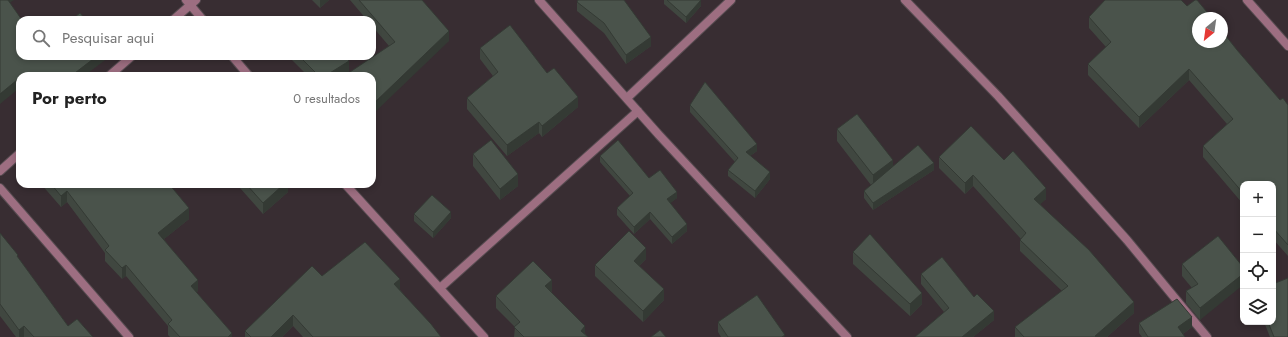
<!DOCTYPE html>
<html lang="pt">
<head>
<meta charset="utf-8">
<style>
	:root { --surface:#fff; --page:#f2f2f2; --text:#222; --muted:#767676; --line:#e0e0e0 }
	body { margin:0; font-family:Jost,sans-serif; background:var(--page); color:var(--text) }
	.controls { position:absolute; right:12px; bottom:12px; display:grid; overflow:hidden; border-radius:8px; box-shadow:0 2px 6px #0003 }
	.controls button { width:36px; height:36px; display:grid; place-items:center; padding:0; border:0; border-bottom:1px solid var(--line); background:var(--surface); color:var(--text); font:20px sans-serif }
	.compass { position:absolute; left:1192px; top:12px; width:36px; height:36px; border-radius:50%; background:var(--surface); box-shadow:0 2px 6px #0003; rotate:209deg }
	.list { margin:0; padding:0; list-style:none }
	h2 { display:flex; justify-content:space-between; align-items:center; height:52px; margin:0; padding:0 16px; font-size:17px }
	h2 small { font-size:13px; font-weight:400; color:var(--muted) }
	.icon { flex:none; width:22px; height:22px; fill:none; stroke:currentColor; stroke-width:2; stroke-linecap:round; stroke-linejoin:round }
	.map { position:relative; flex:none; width:1288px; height:337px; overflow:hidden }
	.search { position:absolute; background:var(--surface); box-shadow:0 2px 6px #0003; left:16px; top:16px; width:360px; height:44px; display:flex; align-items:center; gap:10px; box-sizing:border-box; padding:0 14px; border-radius:12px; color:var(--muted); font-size:15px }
	.panel { position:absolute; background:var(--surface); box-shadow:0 2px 6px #0003; left:16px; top:72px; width:360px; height:116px; border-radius:12px }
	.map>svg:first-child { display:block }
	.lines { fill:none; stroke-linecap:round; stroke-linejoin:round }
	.minor-casing { stroke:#564b50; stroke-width:10 }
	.minor { stroke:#9d6e81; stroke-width:8 }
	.wall { fill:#404740 }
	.shaded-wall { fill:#343a34 }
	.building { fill:#4a534b; stroke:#343a34 }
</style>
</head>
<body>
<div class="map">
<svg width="1288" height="337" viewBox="0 0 1288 337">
	<rect width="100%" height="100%" fill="#382d32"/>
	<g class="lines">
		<g class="minor-casing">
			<path id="minor" d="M186,0l17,20
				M539,0l120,135 188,202
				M905,0l93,96 129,144 80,97
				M1247,0l41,46
				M173,20l23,-20
				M232,56l17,20
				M109,76l23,-20
				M627,98l104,-98
				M0,171l20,-18
				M345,184l139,153
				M0,188l129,149
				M440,288l198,-177"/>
		</g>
		<use href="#minor" class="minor"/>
	</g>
	<path class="wall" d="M312,0h17l-9,8z
		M350,0h72l27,41 -105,35h-36l-17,-17v-3h53l5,17 40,-27 -17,-20v-6h-5z
		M664,0h37v6l-15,17 -22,-19z
		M577,2l74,44 -25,18 -22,-31 -27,-22z
		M10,3l10,53h88v2l-88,18v18l-3,-4z
		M1089,17l148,33 43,50 8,5v151l-15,-17v-55h-30v20l-40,-47v-11l24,-22 -38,-44 -50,48 -51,-53v-11l18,-17 -17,-19z
		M480,48l67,25 31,34 -36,30 -3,-4 -32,23 -40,-47v-11l26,-22 -13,-17z
		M690,105l67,46 -7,5 20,23 -15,19 -27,-22v-6l7,-8 -45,-50z
		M837,129l56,37 41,4 -61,40 -9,-12v-7l7,-6 -34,-44z
		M473,154l45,32 -18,14 -27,-34z
		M600,156l49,22 28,20 -7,5 17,28 -15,13 -22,-25 -16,15 -17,-19v-7l13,-12 -30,-34z
		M939,157l65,3 42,39 -6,5 94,109 -27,24h-92v-10l47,-36 -42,-40v-11l1,-1 -48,-53 -8,8 -26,-26z
		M41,184h128l20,35 -25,20 34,52 -2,1 36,45h-62l-2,-2v-9l-42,-50 -4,3 -17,-18v-8l-38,-51 -6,5z
		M240,184h48v8l-25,22 -23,-26z
		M414,214l37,4 -18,20 -19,-17z
		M0,233l68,93 25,11h-77l-16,-21z
		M853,252l69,52 -12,12 -57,-52z
		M646,259l-7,7 25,34 -21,22 -48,-46v-11z
		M1182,264l61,3 -43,53 -14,-17v-12l6,-3 -10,-12z
		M921,274l73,46 -21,17h-58l29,-25 -23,-28z
		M322,276l78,14 41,47h-138l-10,-11 -11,11h-37v-6z
		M552,291l-1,1 37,45h-74l1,-10 -19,-19v-12z
		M718,322l67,15h-64l-3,-5z
		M1264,322h9l15,15h-18z
		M1139,323l53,4 -9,7 2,3h-43l-3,-4z"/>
	<path class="shaded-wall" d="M8,0h6l-6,4z
		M320,0h9l-9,8z
		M701,0v6l-15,17v-6z
		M449,31v10l-77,74v-10z
		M651,37v9l-25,18v-9z
		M97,56h11v2l-24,18h-13z
		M349,61v12l-5,3h-19z
		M1189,69v11l-50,48v-11z
		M17,80v10l-17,14v-10z
		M578,97v10l-36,30v-11z
		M539,122v11l-32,23v-11z
		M757,144v7l-11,8v-7z
		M893,160v11l-20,16v-12z
		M934,163v7l-61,40v-7z
		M770,172v7l-15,19v-7z
		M518,174v12l-18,14v-11z
		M973,175v11l-8,8v-11z
		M284,184h4v8l-25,22v-11z
		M1046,188v11l-12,11v-11z
		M67,191v11l-6,5v-11z
		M677,192v6l-10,8v-7z
		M189,208v11l-31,25v-11z
		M451,212v6l-18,20v-6z
		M650,212v7l-16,15v-7z
		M687,224v7l-15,13v-7z
		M646,248v11l-12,12v-10z
		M126,265v11l-4,3v-11z
		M1243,274v11l-43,35v-12z
		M400,279v12l-6,-7z
		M198,280v11l-7,6v-11z
		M552,280v11l-7,6v-11z
		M664,289v11l-21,22v-11z
		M922,293v11l-12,12v-12z
		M1134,302v11l-27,24h-12v-1z
		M994,311v9l-21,17h-11z
		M293,315v11l-11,11h-11z
		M1192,317v10l-13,10 -1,-10z
		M24,326v11h-5v-7z
		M585,326v11l-4,-6z
		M232,333v4h-4z"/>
	<path class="building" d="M0,0h8l14,20h-2v36h77l-26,20h-51v7l-3,-3 -17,14z
		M359,0h63l27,31 -77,74v-29h-28l51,-34z
		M578,0h46l27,37 -25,18 -22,-32 -27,-21z
		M667,0h34l-15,17z
		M1105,0h76l6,6 8,-6h2l15,18h-14v24h24v-11l15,19 43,50 3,-2 5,7v140l-15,-17v-44h-30v9l-40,-47 30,-27 -44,-50 -50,48 -51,-53 23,-22 -22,-25z
		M80,13l6,7h-15z
		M510,25l37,48 7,-5 24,29 -36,29 -3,-4 -32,23 -40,-47 31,-26 -18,-24z
		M299,56h45l5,5 -24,15h-6z
		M705,82l52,62 -11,8 24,20 -15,19 -27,-21 10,-12 -48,-53z
		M857,114l36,46 -20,15 -36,-46z
		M971,126l33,34 9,-9 33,37 -12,11 55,51 45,52 -39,34 1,1h-72l-9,-10 53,-41 -48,-46 6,-7 -53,-58 -8,8 -26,-26z
		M491,140l27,34 -18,15 -27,-35z
		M618,140l31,38 11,-8 17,22 -10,7 20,25 -15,13 -22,-25 -16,15 -17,-19 16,-15 -33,-37z
		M918,145l16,18 -61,40 -9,-12z
		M51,184h118l20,24 -31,25 40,47 -7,6 41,47 -4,4h-48l-12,-13 4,-4 -46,-55 -4,3 -17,-18 4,-4 -42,-55 -6,5z
		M246,184h38l-21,19z
		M432,195l19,17 -18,20 -19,-18z
		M629,231l17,17 -12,13 30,28 -21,22 -48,-46z
		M0,233l18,22 -1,1 51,70 9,-7 16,18h-59l-10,-11 -5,4 -19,-26z
		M870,234l52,59 -12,11 -57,-52z
		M1218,236l25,31v7l-43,34 -14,-17 12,-7 -16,-20z
		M365,242l35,37 -6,5 37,40 10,13h-128l-20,-22 -22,22h-20l-6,-6 67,-65 10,10z
		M942,257l32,40 3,-3 17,17 -32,26h-47l34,-29 -28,-34z
		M533,261l19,19 -7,6 40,40 -4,5 7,6h-64l-10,-10 6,-5 -24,-26z
		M1288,278v59h-14l-6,-15h5v-38z
		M757,295l28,40 -3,2h-54l-10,-15z
		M1177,299l15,18 -14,10 7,10h-37l-9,-14z
		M660,330l6,7h-15z"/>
</svg>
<div class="controls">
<button>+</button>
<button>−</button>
<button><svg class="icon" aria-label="locate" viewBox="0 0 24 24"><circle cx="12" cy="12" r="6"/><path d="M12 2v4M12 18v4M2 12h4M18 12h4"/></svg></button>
<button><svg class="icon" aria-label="layers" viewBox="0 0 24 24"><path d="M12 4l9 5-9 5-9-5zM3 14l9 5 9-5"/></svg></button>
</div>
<svg class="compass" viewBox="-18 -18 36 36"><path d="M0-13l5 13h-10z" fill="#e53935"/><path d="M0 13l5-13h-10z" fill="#767676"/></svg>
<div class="search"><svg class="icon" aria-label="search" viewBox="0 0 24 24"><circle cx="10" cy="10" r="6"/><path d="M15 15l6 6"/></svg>Pesquisar aqui</div>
<section class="panel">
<h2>Por perto<small>0 resultados</small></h2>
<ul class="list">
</ul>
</section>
</div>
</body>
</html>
